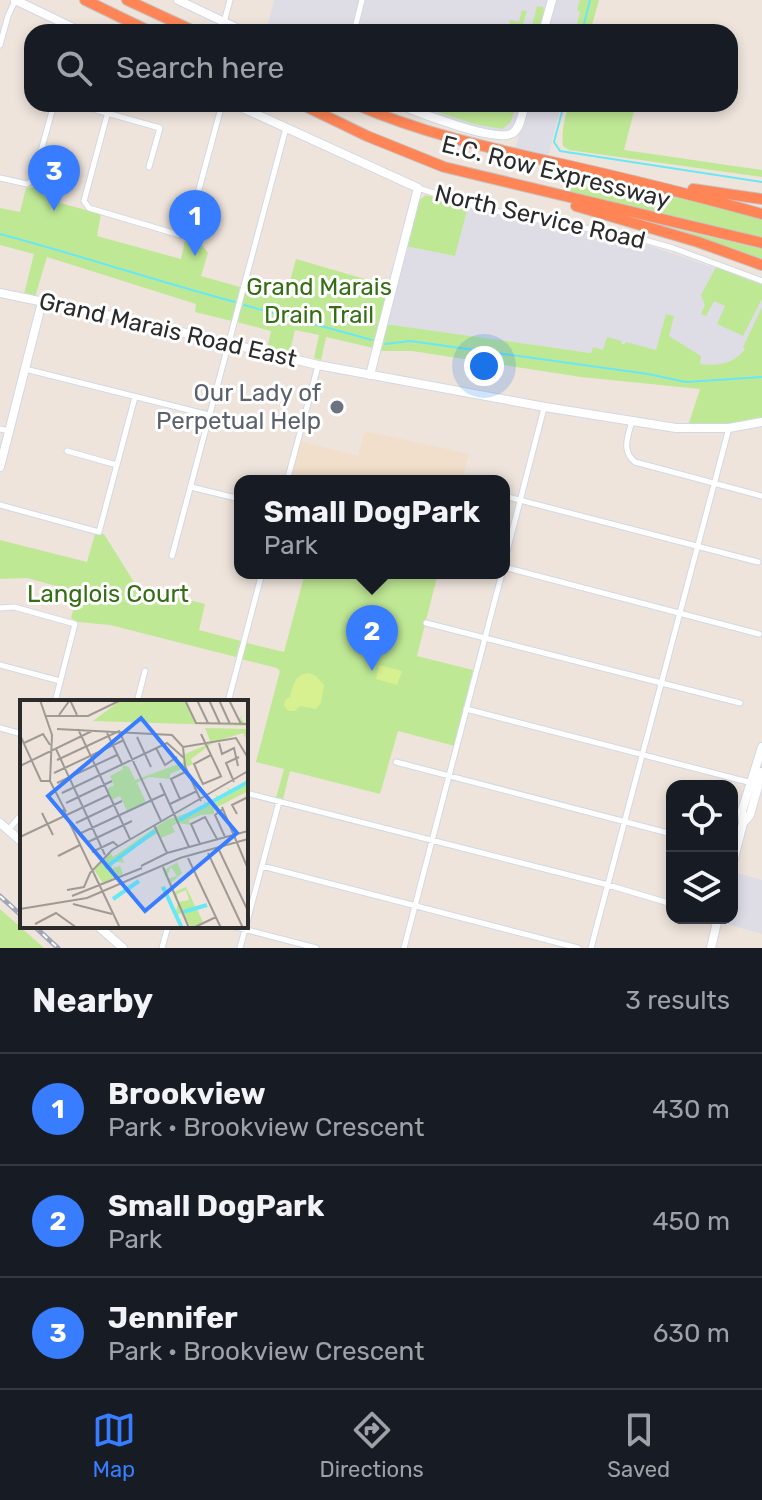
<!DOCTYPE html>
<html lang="en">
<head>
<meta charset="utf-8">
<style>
	:root { --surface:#171b24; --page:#242831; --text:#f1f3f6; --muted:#9ea1a6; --line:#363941; --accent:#387dff }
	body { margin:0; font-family:Rubik,sans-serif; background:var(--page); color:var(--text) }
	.controls { position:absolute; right:24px; bottom:24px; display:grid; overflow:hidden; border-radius:16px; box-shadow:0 4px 12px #0003 }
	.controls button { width:72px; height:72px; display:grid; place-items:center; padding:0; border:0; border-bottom:2px solid var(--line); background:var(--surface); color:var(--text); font:40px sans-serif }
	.you { position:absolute; left:484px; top:366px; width:28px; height:28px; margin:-20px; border:6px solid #fff; border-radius:50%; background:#1a73e8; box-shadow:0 0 0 12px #1a73e833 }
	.badge { display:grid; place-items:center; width:52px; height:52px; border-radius:50%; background:var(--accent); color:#fff; font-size:26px; font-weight:700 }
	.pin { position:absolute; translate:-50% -66px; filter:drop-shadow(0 2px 4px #0008) }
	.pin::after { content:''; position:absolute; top:42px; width:28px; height:24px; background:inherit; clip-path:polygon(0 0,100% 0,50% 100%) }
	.popup { position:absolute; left:234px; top:475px; width:276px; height:104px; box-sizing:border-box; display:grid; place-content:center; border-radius:16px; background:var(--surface); filter:drop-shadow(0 2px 6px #0005); font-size:26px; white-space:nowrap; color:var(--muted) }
	.popup b { font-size:30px; color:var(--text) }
	.popup::after { content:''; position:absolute; left:50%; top:100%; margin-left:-16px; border:16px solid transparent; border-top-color:var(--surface) }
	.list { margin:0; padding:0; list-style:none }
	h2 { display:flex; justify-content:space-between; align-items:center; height:104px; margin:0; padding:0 32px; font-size:34px }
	h2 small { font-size:26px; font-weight:400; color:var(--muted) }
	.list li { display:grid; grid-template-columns:52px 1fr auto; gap:24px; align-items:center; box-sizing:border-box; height:112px; padding:0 32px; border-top:2px solid var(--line) }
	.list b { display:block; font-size:30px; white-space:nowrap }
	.list p { margin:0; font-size:26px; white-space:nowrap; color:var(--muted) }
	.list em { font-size:26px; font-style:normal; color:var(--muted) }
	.icon { flex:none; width:44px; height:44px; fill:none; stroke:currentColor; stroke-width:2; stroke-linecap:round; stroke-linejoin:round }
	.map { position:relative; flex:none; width:762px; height:948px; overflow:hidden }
	.search { position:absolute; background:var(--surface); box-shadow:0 4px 12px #0003; left:24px; right:24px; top:24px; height:88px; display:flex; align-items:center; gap:20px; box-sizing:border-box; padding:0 28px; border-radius:24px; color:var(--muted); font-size:30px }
	.sheet { height:440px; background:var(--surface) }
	nav { display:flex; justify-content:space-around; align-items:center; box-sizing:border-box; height:112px; border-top:2px solid var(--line); background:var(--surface); font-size:22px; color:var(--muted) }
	nav a { display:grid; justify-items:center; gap:4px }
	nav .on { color:var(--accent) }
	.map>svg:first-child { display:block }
	.industrial { fill:#dedde6 }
	.education { fill:#f1decb }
	.green { fill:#bfe895 }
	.pitch { fill:#d7f090 }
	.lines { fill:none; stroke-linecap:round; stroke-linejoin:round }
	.stream { stroke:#68e8f7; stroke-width:2 }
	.street-casing { stroke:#d1d8e5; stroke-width:7 }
	.secondary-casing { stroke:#d1d8e5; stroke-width:10 }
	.highway-casing { stroke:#c4c4c4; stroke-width:12 }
	.street { stroke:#fff; stroke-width:5 }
	.secondary { stroke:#fff; stroke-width:8 }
	.highway { stroke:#ff8556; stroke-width:10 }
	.rail-casing { stroke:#9ea6b7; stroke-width:5 }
	.rail { stroke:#fff; stroke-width:2; stroke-dasharray:6; stroke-linecap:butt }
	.worship-dot { fill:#6b7280; stroke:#fff; stroke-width:3 }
	.labels { text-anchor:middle; stroke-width:6; stroke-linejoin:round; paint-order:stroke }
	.street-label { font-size:24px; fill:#2b2b2b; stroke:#fff }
	.park-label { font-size:24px; fill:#366e15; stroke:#fff }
	.worship-label { font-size:24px; fill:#5b616d; stroke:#fff; text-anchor:end }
	.inset-river { fill:none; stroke:#68e8f7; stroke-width:4 }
	.inset-road { fill:none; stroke:#a09a95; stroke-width:2 }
	.view { fill:#387dff; fill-opacity:0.15; stroke:#387dff; stroke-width:4 }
	.inset-edge { fill:none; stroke:#2b2b2b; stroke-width:4 }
</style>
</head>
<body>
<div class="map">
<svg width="762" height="948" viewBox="0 0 762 948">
	<rect width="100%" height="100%" fill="#eee4dc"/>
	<path class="industrial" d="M274,0h275l-8,32h-275z
		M554,0h33l-8,32h-33z
		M404,104h118l-6,21 -6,6 -22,1z
		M527,104h34l-13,54 -33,-8z
		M468,207l80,19 43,5 39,8 132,45v55l-9,-5 -10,19 -10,8 -19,5 -123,-13 -206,-29 20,-78 50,10z
		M737,873l25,7v54l-39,-11 2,-5h7v-27z"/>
	<path class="education" d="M365,431l104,23 -7,27h-173l10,-40 59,15z"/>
	<path class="green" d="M580,0h19l-9,32h-15l5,-20 -3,-2z
		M537,6l6,1 1,4 -5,21h-31l2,-12 9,2 3,-12 5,1 -4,13 9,2z
		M414,104h42l-1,2 11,3 1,-4 13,3 2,-4h35l-7,19 -8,6 -28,-5z
		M569,104h67l-12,46 138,20v7l-193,-27 -6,-4c-2,-15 2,-28 6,-42z
		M589,179l110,23 63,16v22l-188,-45 -4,-4 1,-6 6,-4z
		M34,187l27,8 -1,8 41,11 -4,22 84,23 5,-23 6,-4 16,21 -7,23 39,11 -8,34 -37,-9 1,-8 -149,-47 -12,40 -11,-3 10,-40 -34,-9v-37l20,4 6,-24z
		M426,195l42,12 -13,49 -50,-10 13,-45z
		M633,219l129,30v13z
		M296,259l93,27 -16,62 -47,-11 -5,23 -7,-2 5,-23 -24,-5 -6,25 -22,-6 4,-18 -34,-9 9,-33 39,10z
		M716,267l46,18v14l-19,37 -26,-12 8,-18 -11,-5 -8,15 -5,-2 4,-9 -4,-10z
		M762,307v111l-35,6 -39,2 12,-37 -119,-12 -169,-26h-34l7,-27 206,29 2,-6 10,3 4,-13 15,4 -1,3h4l1,-2 30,8 10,-36 8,2 -5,20 32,20 -1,8c18,2 34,0 45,-15l-2,-2z
		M95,534h9l33,53 68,17 -6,26 42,11 -5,16 -126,-32 -32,-3 -7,-4 7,-26 -51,-14 -27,1v-39l87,22z
		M305,573h133l-21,83 56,14 -18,76 -57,-15 -18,63 -90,-23 -7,28 -7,-1 8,-29 -28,-7 24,-91 -3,-3 -36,-9 6,-16 37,9z
		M0,909l44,39h-44z"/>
	<path class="pitch" d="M379,665l23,6 -5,14 -21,-6z
		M309,673l7,3 8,9 -3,18 -5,6 -16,-3 -5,5h-6l-5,-5 1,-6 5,-3c4,-13 4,-22 19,-24z"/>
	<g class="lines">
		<path class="stream" d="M582,32l8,-32
			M564,104l-10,38 6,9 202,31
			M0,234c79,21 156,47 235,68
			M244,305l128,35
			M385,344l25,-3 238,33 38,8 76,-5"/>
		<g class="street-casing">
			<path id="street" d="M224,22l6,-22
				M354,32l8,-32
				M0,45l8,-29 7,-15
				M75,104l85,24 -11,39
				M110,104l-26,97 5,7 91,27 8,-5 34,-126
				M0,178l27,6 6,-4 21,-76
				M418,188l63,20 77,16 65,10 50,14 89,33
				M25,369l184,46
				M632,421c-4,15 -11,30 3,41l127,34
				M0,429l9,2
				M67,451l50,14
				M287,481l31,-115
				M191,487l49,12
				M504,496l254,66
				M0,505l99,27 36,-135
				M172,556l114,-428
				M504,563l40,-155
				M504,567l255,67
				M0,608l14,-1 61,17 -20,78
				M426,623l314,80
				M0,665l60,16
				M137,702l8,-31
				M228,702l34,-129
				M466,709l286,74
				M0,728l22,6
				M396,762l276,72
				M246,793l362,92 64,19
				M8,830l14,-16
				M262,866l316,82
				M232,926l84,22
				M162,948l6,-22
				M240,948l39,-146
				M404,948l98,-375
				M591,948l138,-520"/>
		</g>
		<g class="secondary-casing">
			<path id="secondary" d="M15,0l67,32
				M178,0l67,32
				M543,32l9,-32
				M234,104l184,84 -48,187
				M398,104c19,8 100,40 115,29 8,-6 9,-20 12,-29
				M0,293l136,28 182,44 227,42 131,21h53l33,-6
				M0,467l42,-165
				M0,823l22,19
				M743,823l7,-8 12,-43
				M732,866l11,-43 -1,-12 20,-64
				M98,926l25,22
				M711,948l7,-30"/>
		</g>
		<g class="highway-casing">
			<path id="highway" d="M85,0l66,32
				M127,0l69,32
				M301,104l66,32 77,31 318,76
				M355,104c68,30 139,45 211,61 66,15 131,31 196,49
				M693,189l69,10
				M576,206l122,36 64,23"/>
		</g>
		<use href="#street" class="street"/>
		<use href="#secondary" class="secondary"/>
		<use href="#highway" class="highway"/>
		<g class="rail-casing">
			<path id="rail" d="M0,896l22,20
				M34,926l24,22"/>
		</g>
		<use href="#rail" class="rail"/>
	</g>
	<circle class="worship-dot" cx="337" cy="407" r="8"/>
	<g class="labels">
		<g class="street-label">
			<text transform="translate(556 172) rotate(14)" y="8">E.C. Row Expressway</text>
			<text transform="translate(540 217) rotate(13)" y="8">North Service Road</text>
			<text transform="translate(168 330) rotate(13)" y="8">Grand Marais Road East</text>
		</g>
		<g class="park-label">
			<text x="319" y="295">Grand Marais<tspan x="319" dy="28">Drain Trail</tspan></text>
			<text x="108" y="602">Langlois Court</text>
		</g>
		<g class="worship-label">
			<text x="321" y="401">Our Lady of<tspan x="321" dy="28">Perpetual Help</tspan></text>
		</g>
	</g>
	<g transform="translate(20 700)">
		<rect width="228" height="228" fill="#eee4dc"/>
		<path d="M101,0h64l11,24 45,1 -2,-7 9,-5 -8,5 8,8 -155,-5zM185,28l43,1v14l-5,-10 -29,9 -23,17 2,5 -23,10v5l-21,-2 -12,6 9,19 -19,9 -7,-15 -8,4 -6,-11 8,-4 -4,-9 13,-7 -1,-4 7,2 6,13 49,-18 1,-8 26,-11zM228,80v11l-34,18v5l-13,1 -12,5 1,5 -12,-2 -6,3 3,6 -14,6 -3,-5 -28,17 -8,7 2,6 -11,-2 -1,7 8,-2 3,8 -20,9 -9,-13 16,-18 3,5 53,-37 39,-13 -1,-7 4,6 10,-5 -3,-7 6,5 9,-5 -3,-7 5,5zM157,162l5,11 -12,11 4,8 12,-5 10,21 13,-3 -12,4 6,13 -11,6 -11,-15 -4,2 3,13 -19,-41 4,-1 11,26 2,-10 11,-2 -3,-10 -9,4 -1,7 -9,-22 10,-3 -6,-9 -5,11 -3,-7z" fill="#bfe895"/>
		<path class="inset-river" d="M159,120l69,-38M85,168l50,-37M143,187l19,41M93,199l26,-18M163,212l24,-7"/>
		<path class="inset-road" d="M20,0l12,35 -2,46 16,31M165,0l11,23 52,1M177,0l11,23M189,0l11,24M199,0l11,24M209,0l12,24M39,15l11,-15 7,15M25,16h43l33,-16M37,29l115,6 11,12 2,19 16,35M58,29l52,110M87,33l15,31M181,34l20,42M0,35l21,46h9M117,37l14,30M4,43l19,-9 7,11M199,43l3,11 12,-6 4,18M163,47l53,-9 12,20M136,48l9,17 12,-8M36,49l49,106M37,60l62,-29 42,90M0,66l72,-35M34,73l70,-33M180,78l3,6 19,-8M180,78l-6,-14 17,-9M214,82l-8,-19 13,-6M37,83l60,-28M140,83l29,64M42,93l105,-50 17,15M160,99l-9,-20 16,-8M46,103l46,-22M150,104l27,-13M202,107l26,62M43,109l57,119M203,109l-8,6 10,22M22,113l11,22M217,114l-5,-9 16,-8M56,123l46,-22M134,125l13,28M61,133l84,-39M0,137l89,-42M68,142l44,-21M180,144l-9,-20 14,-7 12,22M199,150l29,61M72,152l21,-10 5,4M188,153l35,75M38,156l22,-11M168,158l33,70M121,166l26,-13 81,-22M143,167l26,61M47,190l17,-3 6,-14 22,-23 136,-79M52,196l70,-28M53,204l39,10M0,209l67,-11 93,-40 68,-19M15,224l21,-11 21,15M173,228l23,-11"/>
		<path class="view" d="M121,18l96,115 -92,78 -97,-115z"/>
		<rect width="228" height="228" class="inset-edge"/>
	</g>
</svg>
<div class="controls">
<button><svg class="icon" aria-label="locate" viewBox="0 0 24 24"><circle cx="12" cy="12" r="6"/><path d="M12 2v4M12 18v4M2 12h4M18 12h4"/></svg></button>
<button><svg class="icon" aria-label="layers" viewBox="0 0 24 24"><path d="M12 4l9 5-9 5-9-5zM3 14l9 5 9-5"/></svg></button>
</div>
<div class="you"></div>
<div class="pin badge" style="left:195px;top:256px">1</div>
<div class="pin badge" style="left:372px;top:671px">2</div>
<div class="popup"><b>Small DogPark</b>Park</div>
<div class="pin badge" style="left:54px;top:211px">3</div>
<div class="search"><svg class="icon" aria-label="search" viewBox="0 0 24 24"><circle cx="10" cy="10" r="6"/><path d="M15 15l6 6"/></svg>Search here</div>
</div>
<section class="sheet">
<h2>Nearby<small>3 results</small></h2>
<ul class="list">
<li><span class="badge">1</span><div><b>Brookview</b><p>Park · Brookview Crescent</p></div><em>430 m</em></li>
<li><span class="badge">2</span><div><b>Small DogPark</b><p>Park</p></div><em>450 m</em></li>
<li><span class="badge">3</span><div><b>Jennifer</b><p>Park · Brookview Crescent</p></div><em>630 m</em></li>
</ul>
</section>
<nav>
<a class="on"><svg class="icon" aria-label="map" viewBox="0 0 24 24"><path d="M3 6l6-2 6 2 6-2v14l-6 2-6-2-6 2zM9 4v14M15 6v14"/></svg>Map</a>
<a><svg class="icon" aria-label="directions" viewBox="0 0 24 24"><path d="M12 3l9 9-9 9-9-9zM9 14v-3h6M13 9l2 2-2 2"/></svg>Directions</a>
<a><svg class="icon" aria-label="saved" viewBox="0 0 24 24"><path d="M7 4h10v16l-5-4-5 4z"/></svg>Saved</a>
</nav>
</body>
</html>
